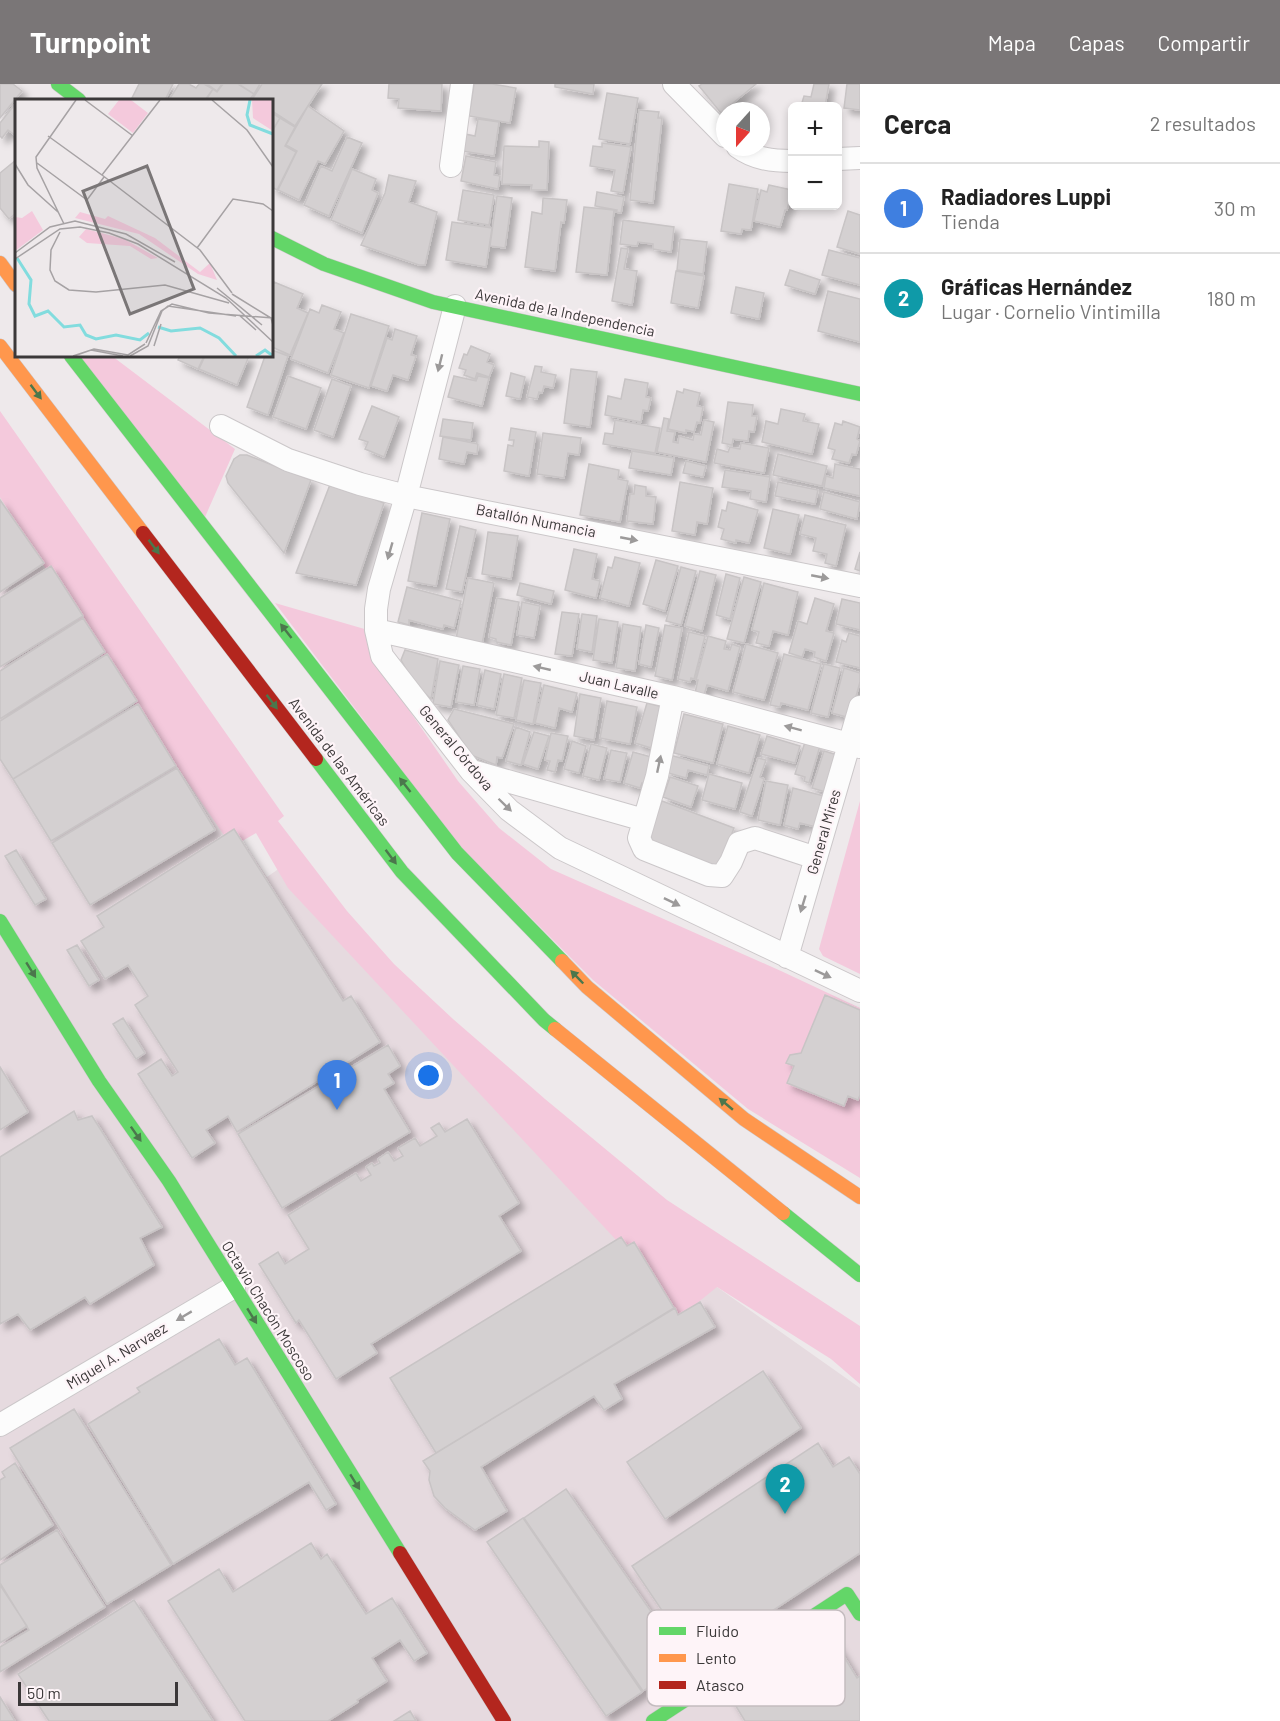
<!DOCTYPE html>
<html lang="es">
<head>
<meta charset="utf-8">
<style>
	:root { --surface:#fff; --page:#f2f2f2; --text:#222; --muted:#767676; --line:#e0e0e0; --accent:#7a7677 }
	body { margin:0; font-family:Barlow,sans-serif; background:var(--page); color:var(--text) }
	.controls { position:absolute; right:18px; top:18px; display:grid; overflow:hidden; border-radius:9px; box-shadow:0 3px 9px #0003 }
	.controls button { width:54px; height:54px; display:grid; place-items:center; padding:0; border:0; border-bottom:2px solid var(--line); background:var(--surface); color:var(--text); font:30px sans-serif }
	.compass { position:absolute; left:716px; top:18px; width:54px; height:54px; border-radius:50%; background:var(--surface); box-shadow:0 3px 9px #0003; rotate:201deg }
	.scale { position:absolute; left:18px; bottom:15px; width:160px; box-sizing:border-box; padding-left:6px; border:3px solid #3b3839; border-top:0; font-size:16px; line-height:21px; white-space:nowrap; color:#3b3839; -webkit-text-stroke:4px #fef4f8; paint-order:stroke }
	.you { position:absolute; left:429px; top:992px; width:21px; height:21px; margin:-15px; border:4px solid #fff; border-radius:50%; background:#1a73e8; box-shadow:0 0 0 9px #1a73e833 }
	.badge { display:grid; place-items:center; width:39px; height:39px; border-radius:50%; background:var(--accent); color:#fff; font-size:20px; font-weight:700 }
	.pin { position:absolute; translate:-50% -50px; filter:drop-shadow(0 2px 3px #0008) }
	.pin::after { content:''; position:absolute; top:32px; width:21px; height:18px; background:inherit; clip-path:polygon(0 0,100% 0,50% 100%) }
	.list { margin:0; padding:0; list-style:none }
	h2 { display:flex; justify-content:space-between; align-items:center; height:78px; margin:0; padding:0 24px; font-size:26px }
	h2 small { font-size:20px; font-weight:400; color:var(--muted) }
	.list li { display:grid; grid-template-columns:39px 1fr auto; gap:18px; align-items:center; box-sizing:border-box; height:90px; padding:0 24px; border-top:2px solid var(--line) }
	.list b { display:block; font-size:22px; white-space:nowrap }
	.list p { margin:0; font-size:20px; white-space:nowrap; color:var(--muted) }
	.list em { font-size:20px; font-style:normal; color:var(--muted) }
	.map { position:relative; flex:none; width:860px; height:1637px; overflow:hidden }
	header { display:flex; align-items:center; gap:36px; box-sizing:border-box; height:84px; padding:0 30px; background:var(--accent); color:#fff }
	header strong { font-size:28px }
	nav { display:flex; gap:33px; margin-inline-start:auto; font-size:21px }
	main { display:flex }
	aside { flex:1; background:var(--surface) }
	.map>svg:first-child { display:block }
	.built { fill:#e6dadf }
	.green { fill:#f4c9dc }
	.building { fill:#d4d0d1; stroke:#c8c4c5; stroke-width:1.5; filter:url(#shadow) }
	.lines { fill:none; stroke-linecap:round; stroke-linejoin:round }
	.street-casing { stroke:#cbc7c9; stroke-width:24 }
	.fast-casing { stroke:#cbc7c9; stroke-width:15 }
	.slow-casing { stroke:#cbc7c9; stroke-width:15 }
	.jam-casing { stroke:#cbc7c9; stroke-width:15 }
	.street { stroke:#fcfcfc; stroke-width:22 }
	.fast { stroke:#63d668; stroke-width:14 }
	.slow { stroke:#ff974d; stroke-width:14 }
	.jam { stroke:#b3261e; stroke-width:14 }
	.oneway { fill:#9c9a9a }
	.oneway2 { fill:#4b774c }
	.labels { text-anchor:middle; stroke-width:4.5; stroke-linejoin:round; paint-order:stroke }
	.street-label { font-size:15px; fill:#3b3839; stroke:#fef4f8 }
	.inset-river { fill:none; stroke:#82dcde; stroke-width:3 }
	.inset-road { fill:none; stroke:#a6a2a4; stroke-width:1.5 }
	.view { fill:#7a7677; fill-opacity:0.15; stroke:#7a7677; stroke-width:3 }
	.inset-edge { fill:none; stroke:#3b3839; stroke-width:3 }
	.key { fill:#fef4f8; stroke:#c4bcbf; stroke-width:1.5 }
	.key-label { font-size:16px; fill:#3b3839 }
</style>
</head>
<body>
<header>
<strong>Turnpoint</strong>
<nav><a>Mapa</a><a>Capas</a><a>Compartir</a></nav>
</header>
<main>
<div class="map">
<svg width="860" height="1637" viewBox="0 0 860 1637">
	<defs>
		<filter id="shadow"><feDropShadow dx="5.5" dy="5.5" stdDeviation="3" flood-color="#0004"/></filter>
	</defs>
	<rect width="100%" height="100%" fill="#eee9eb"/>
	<path class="built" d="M0,400l267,393 23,-16 427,426 143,101v333h-860z"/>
	<path class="green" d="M78,272h34l123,93 -30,68z
		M0,327l284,405 -6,5 69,90 47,53 59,55 92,80 122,101 193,126v58l-29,-25 -114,-72 -37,30 -62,-75 -330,-354 -32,-55 -24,14 -132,-193 -100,-157z
		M275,519l93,27 5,28 85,123 41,47 52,41 230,102 79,37v170l-112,-69 -155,-129 -132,-132z
		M860,717v173l-37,-18 -4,-7z"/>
	<path class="building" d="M0,0h13l9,7 -22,27z
		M139,0h34l-8,16h-29l-4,-2z
		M179,0h10l7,4 3,-4h5l9,5 -8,11h-36z
		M207,0h15l-5,7z
		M223,0h15l16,10 -5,6h-43l7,-11 4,3z
		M239,0h21l-6,10z
		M262,0h60l-27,42 -23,-15v-11h-16l-3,-2z
		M389,0h53l-1,27 -43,-3 1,-9 -11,-1z
		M474,0h18l24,4 -6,35 -41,-7z
		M555,0h39l-1,10 -38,-7z
		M702,0h54l-35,29 -22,-27z
		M814,0h15l-4,22h-24l3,-10 7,1z
		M847,0h13v26l-16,-2z
		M607,9l31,5 -8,46 -31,-5z
		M16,19v33l-8,-6 -6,8 -2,-2v-13z
		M308,22l36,25 -19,33 -7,-3 -19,39 -21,-10 19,-39 -11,-6z
		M639,26l20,2 -1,6h4l-9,85 -23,-3z
		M272,29l8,5 -8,13z
		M280,34l15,9 -10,19 11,6 -19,38 -5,-3v-55z
		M478,35l21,3 -5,34 -32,-5 3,-17 10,2z
		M347,53l15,6 -33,73 -25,-11 17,-39 11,5z
		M539,57l10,1 -2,48h-16l1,-5 -30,-1 2,-38 35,1z
		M602,59l29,4 -8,46 -12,-2 4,-21 -25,-4 3,-20 9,1z
		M466,72l30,6 -2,13 6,1 -2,13 -37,-8z
		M16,76v53l-7,6 -9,-11v-35z
		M352,85l24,10 -4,11 6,3 -16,40 -31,-13z
		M389,91l27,6 -7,21 28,10 -12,53h-6l-58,-20 24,-52z
		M729,100l29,5 -7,41 -9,-1 -1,5 -20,-3z
		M769,101l23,5 -5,20h-2l-5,17 -26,-6 7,-31 6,2z
		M463,106l31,5 -5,30 -31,-5z
		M597,108l27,5 -3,16 -5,-1 1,-2 -22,-4z
		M497,112l15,2 -7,50 -15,-2z
		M543,114l24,2 -3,23 -3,-1 -6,49 -30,-4 7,-55 10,2z
		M584,123l30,3 -7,65 -31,-3z
		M848,127l12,4v39l-23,-7z
		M623,136l51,7 -3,25 -18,-3v-5l-15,-2 -1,4 -17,-2z
		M452,138l40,6 -6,39 -40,-7z
		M680,155l27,3 -4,32 -26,-4z
		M621,164l7,1 -4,20 13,2 -5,34 -20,-4z
		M829,166l31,8v27l-38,-10z
		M790,186l30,10 -5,14 -30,-9z
		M676,187l28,5 -6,32 -27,-5z
		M274,198l29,12 -6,14 11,5 -18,42 -18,-8v-59z
		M736,203l28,6 -5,26 -28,-6z
		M828,207l32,8v43l-42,-11z
		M322,221l19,7 -7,17 10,4 -16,40 -37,-14 19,-50 9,4z
		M351,230l38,12 -20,62 -38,-13z
		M395,245l22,7 -6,19 5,1 -8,24 -15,-5 -6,16 -16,-5 16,-48 5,2z
		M471,262l19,8 -3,8 7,3 -5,12 -12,-4 -2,6 -11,-4 2,-5 -7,-2 5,-14 3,1z
		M272,266l16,6 -20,59 -21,-8 18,-51h7z
		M180,272h24l-6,13 -20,-9z
		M205,272h44l-12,29 -38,-16z
		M535,282l7,1 -1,5 15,3 -3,13 -9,-2 -2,7 -3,-1 -2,7 -10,-2z
		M571,285l26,3 -7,55 -26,-4z
		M511,289l14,4 -5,22 -14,-3z
		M288,292l33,12 -15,41 -33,-12z
		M454,292l22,5 2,-5 11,2 -7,28 -34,-9z
		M332,295l19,7 -18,51 -19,-7z
		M625,295l23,4 -2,14 5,1 -3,13 -5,-1 -2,12 -36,-7 3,-19 13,3z
		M684,305l16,4 -3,13 6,1 -3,16 -3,-1 -3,10 -8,-2v3l-18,-4 9,-38 6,2z
		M728,318l25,3 -1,11h5l-3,16 -5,-1 -1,10 -15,-2 -1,6 -10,-2z
		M372,322l27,11 -15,40 -19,-8 3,-7 -9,-3z
		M781,325l24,5 -2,7 16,3 -7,30 -50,-12 4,-21 12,3z
		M664,334l5,1 -2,12 8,1 -2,10 5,1 1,-7 14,4 1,-6 7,1 3,-15 10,2 -8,40 -49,-10z
		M443,335l30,4 -2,17 -31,-4z
		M615,336l45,8 -5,25 -52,-9 2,-11 8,1z
		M843,337l17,6 -3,12 3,2 -4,14 -4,-1 -3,9 -17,-4 3,-9 -7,-2 7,-25 7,2z
		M511,344l25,4 -7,44 -25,-5 4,-26 5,1 1,-6h-5z
		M543,349l38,5 -2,17 -11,-2 -4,25 -27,-4z
		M443,353l35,7 -1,10 -10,-2 -3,12 -25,-5z
		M741,359l28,5 -5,25 -50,-10 3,-14 11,3 2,-5 10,2z
		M632,367l42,7 -3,17 -42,-7z
		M778,370l49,12 -5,20 -49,-11z
		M240,371h7l64,25 -27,73 -56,-70 -2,-7 8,-17z
		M686,377l20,5 -3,11 -20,-4z
		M589,380l30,6 -1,9 10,2 -8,41 -40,-7z
		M835,380l25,5v27l-36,-8 2,-12 7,2z
		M725,386l45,7 -4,25 -16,-3 1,-8 -29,-4z
		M331,398l53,21 -28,82 -60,-12z
		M680,398l33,6 -6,36 -10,-2 -2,13 -23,-4z
		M778,398l40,8 -3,14 -40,-8z
		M635,401l11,2v9l10,1 -3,27 -26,-3 3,-27h4z
		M824,408l36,10 -3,17 -37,-10z
		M0,416l44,63 -44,29z
		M728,418l30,8 -9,33 -13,-3v3l-15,-4 3,-10 -6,-2 4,-17 4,1z
		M773,425l26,6 -9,39 -26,-6z
		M422,429l28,6 -14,67 -28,-5z
		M805,431l41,10 -10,41 -11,-3 2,-9 -14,-3 3,-13 -16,-4z
		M460,442l16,4 -14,62 -16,-3z
		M488,448l30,4 -7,43 -29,-5z
		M574,465l23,5 -5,25 8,2 -4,17 -31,-8z
		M860,468v19l-5,-2z
		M615,473l25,6 -11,43 -29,-8 8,-31 4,1z
		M656,476l22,6 -13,45 -22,-7z
		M51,482l32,50 -83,51v-69z
		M681,483l15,4 -15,54 -15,-4z
		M700,487l16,4 -14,56 -17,-5z
		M726,490l14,4 -10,41 -14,-4z
		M744,493l17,5 -17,61 -17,-4z
		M468,494l26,5 -12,61 -26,-5z
		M520,499l34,8 -3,13 -34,-9z
		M764,499l34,9 -10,43 -15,-4 -4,15 -13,-3 3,-11 -7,-2z
		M407,503l54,14 -7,27 -10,-3 -1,4 -34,-9v5l-11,-3z
		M497,514l22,4 -8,43 -15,-3v-3l-7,-2z
		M815,514l19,6 -8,27 8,2 -8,28 -12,-4 1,-5 -10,-3 -3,8 -13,-4 9,-32 9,3z
		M842,515l18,4v27l-24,-6z
		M522,518l18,4 -6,32 -17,-3z
		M562,528l17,2 -7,42 -17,-2z
		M582,530l15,2 -5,36 -15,-3z
		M83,534l22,34 -105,67v-48z
		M599,535l19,3 -6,41 -19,-3z
		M623,540l18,3 -6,44 -19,-3z
		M646,541l13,3 -8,39 -12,-3z
		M665,541l17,3 -10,52 -17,-4z
		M689,548l16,4 -11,43 -3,-1 -1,4 -12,-3z
		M849,549l11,3v32l-24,-6 6,-22 4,2z
		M708,552l18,5 -2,8 6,1 2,-6 8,3 -12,44 -21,-6 -3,10 -9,-2 3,-13h-2z
		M746,560l32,9 -14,47 -31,-8z
		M405,566l33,9 -7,40 -17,-16 -13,-23z
		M107,570l30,47 -124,78 -13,-20v-38z
		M784,570l37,10 -13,46 -27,-7 -1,4 -10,-2z
		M440,577l19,4 -8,42 -18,-3z
		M824,580l16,4 -12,49 -17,-4z
		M463,582l17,3 -6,36 -18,-3z
		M844,584l16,5v9l-10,36 -18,-5z
		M485,586l16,4 -7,35 -17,-4z
		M504,590l18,4 -8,40 -18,-3z
		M524,596l17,3 -8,41 -17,-4z
		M544,601l33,8 -5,19 -13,-4 -4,20 -20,-5z
		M580,610l21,4 -7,42 -20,-4z
		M607,617l30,6 -7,37 -30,-6z
		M647,619l16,4 -12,41 -16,-5z
		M138,620l38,62 -125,75 -38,-62z
		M454,625l60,15 -12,34 -5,-1 -1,8 -25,-10 -23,-35z
		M684,630l39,10 -10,39 -39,-10z
		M728,642l32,9 -11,38 -32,-9z
		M516,643l14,5 -9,33 -15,-4z
		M534,648l15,4 -11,33 -15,-5z
		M551,649l17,3 -6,25 -4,-1 -3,12 -8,-2 3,-9 -5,-1z
		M767,652l33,10 -5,17 -34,-9z
		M572,657l14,5 -7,27 -15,-4z
		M805,658l15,4 -11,37 -5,-2 1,-4 -10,-3z
		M591,660l16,4 -8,32 -16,-4z
		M611,666l16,3 -7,29 -16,-3z
		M824,667l17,5 -12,37 -17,-5z
		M633,668l22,6 -8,27 -5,-2 -2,5 -16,-5z
		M670,671l39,11 -2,9 -19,-5 -2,8 -21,-6z
		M758,674l8,2 -6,17 4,2 -12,37 -12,-4z
		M177,684l38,62 -125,75 -38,-62z
		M709,690l33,9 -7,26 -33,-9z
		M670,693l28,9 -7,21 -28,-10z
		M766,697l22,4 -8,40 -22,-5z
		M793,704l35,9 -8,31 -20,-5 -2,6 -14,-4z
		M662,717l72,27 -15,39 -72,-28z
		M234,745l109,172 8,-5 29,46 -143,90 -9,-16 -22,14 9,13 -23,15 -54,-84 23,-15 11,17 6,-4 -43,-67 13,-9 -20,-31 -23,14 -24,-38 23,-14 -7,-11z
		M16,766l30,49 -11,6 -30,-49z
		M77,861l22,35 -10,6 -22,-36z
		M825,911l35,15v85l-2,5 -10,-4 -4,10 -57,-23 7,-17 -8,-3 4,-8 11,-2z
		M123,934l22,35 -9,6 -23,-35z
		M388,961l12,21 -12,8 6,9 -10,6 26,43 -128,76 -44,-74z
		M0,983l28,45 -28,18z
		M74,1027l4,9 14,-4 70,111 -22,11 14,27 -64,39 -5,-7 -55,33 -12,-16 -18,10v-167z
		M467,1035l52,84 -20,13 22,35 -150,93 6,9 -41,26 -37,-59 -3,3 -37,-59 19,-12 7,12 24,-15 -21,-34 68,-42 5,8 10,-6 -5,-8 6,-4 2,3 6,-3 -2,-4 10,-7 6,9 9,-5 -5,-8 17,-10 5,8 17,-10 -6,-8 8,-5 6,9z
		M621,1153l6,9 7,-4 40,66 -238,145 -46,-75z
		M700,1218l15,25 -101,57 8,15 -18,11 -10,-14 -113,71 26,44 -32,19 -30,-22 -11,-12 -5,-16 1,-9 -7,-10 252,-153 3,7z
		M219,1255l16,26 12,-7 89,146 -10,6 -17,-28 -136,82 -85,-140 52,-32 -3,-4z
		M763,1287l38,57 -136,91 -38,-57z
		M74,1325l97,156 -64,39 -97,-156z
		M818,1359l15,24 16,-10 11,17v79l-164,108 -64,-95z
		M15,1379l38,62 -53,35v-80l5,-3 -3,-5z
		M566,1405l120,173 -43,29 -119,-173z
		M523,1434l119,174 -36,24 -119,-174z
		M57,1446l48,77 -105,65v-25l29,-17 -29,-47v-18z
		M311,1459l10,16 6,-5 39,60 26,-16 35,55 -13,8 -14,-21 -28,18 15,23 -30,19 1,2 -30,19h-83l-77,-120 51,-32 14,23z
		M0,1501l27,41 -27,17z
		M134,1516l79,121h-164l-31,-47z
		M830,1550l27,44 3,-2v45h-115l-25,-41 20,-12 9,14z
		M0,1613l15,24h-15z
		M410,1627l6,10h-22z"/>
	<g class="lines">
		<g class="street-casing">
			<path id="street" d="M674,0l51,52
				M738,63c16,12 35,14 54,14
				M838,75l22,-1
				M451,82l11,-82
				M455,222l-49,190 -27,93 -3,20v21l6,26 89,115 38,39 51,38 300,143
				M221,342l67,34 72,24 46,12 454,90
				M376,546l297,67 187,50
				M673,613l-16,79 -18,62 5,11 65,26 13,1 9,-14 8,-19 16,-5 61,20
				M472,687l172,49
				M787,873l73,-250
				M0,1341l234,-138"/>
		</g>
		<g class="fast-casing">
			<path id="fast" d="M58,0l21,16
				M272,154l52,26 109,38 427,92
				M71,272l386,497 105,108
				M316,675l86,113 142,148 11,9
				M0,837l99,160 70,100 231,372
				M783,1129l77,62
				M653,1637l194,-127 13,20"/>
		</g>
		<g class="slow-casing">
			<path id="slow" d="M0,179l16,22
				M0,262l143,187
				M562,877l25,26 157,132 116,78
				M555,945l228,184"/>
		</g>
		<g class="jam-casing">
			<path id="jam" d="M143,449l173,226
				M400,1469l104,168"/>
		</g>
		<use href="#street" class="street"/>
		<use href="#fast" class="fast"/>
		<use href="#slow" class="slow"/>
		<use href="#jam" class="jam"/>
	</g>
	<defs><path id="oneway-solid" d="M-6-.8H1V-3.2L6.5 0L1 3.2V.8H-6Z" transform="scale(1.5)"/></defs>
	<g class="oneway">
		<use href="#oneway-solid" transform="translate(440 279) rotate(104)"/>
		<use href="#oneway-solid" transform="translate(629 455) rotate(11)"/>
		<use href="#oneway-solid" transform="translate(390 467) rotate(106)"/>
		<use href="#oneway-solid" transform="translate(820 493) rotate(11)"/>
		<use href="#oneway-solid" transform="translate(542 584) rotate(-167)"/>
		<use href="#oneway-solid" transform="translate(793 644) rotate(-165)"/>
		<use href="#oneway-solid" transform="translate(659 680) rotate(-78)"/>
		<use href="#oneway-solid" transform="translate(505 721) rotate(44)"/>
		<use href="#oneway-solid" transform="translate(672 818) rotate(26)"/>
		<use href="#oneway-solid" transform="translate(803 820) rotate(107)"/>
		<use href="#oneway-solid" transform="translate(823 890) rotate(25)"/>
		<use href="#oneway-solid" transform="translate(184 1232) rotate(149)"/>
	</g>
	<g class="oneway2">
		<use href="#oneway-solid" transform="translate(36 308) rotate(53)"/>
		<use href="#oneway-solid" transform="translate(154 463) rotate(53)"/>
		<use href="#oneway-solid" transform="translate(286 547) rotate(-128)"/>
		<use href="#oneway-solid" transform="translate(272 618) rotate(53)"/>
		<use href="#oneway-solid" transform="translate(405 701) rotate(-128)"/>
		<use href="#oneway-solid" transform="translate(391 773) rotate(53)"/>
		<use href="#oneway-solid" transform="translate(31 886) rotate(58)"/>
		<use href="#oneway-solid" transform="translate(577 893) rotate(-134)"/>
		<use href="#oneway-solid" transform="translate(726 1020) rotate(-140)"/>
		<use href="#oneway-solid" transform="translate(136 1050) rotate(55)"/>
		<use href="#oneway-solid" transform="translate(252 1232) rotate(58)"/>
		<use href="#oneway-solid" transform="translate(355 1398) rotate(58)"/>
	</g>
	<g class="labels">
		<g class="street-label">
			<text transform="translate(565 229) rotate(12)" y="5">Avenida de la Independencia</text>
			<text transform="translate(536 437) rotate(11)" y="5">Batallón Numancia</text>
			<text transform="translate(619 601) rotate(13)" y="5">Juan Lavalle</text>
			<text transform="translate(456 664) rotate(50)" y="5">General Córdova</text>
			<text transform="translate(339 678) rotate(53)" y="5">Avenida de las Américas</text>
			<text transform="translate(824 748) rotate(-74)" y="5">General Mires</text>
			<text transform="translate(268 1227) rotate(58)" y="5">Octavio Chacón Moscoso</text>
			<text transform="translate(117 1272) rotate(-31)" y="5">Miguel A. Narvaez</text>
		</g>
	</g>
	<g transform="translate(15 15)">
		<rect width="258" height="258" fill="#eee9eb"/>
		<path d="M104,1h12l17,13 -15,20 -25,-19zM237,1h21v31l-20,-13zM17,112l11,19 -28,21v-34l7,1zM65,113l25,7 3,-3 47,22 45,34 10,-9 7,17 -19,-6 -59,-40 -64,-16zM71,130l38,10 34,19 -7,1 -21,-13 -43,-3 -8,-6z" fill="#f4c9dc"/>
		<path class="inset-river" d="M235,1l-3,15 3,10 23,9M2,159l14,22 -2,24 6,12 13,-5 16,16 16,-2 6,10 10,4 20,-4 24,5 9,-7M143,228l13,4 29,-3 19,10 17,18M241,257l9,-6 8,6"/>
		<path class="inset-road" d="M70,1l48,36M197,1l35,30 26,37M33,37l54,39 58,-75M22,64l50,37 17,-23M0,65l13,21 30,27M87,76l98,75 32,43M49,125l-27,-56 -1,-11 40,-57M45,133l-9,18 -1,20 5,11 14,9 27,2 69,-7 64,18M182,149l36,-49 30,5 10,7M0,154l35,-26 25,-6 51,13 49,28M0,160l45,-30 20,-2 29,6 29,11 88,54 47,44M202,189l45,37M217,195l39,24 2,7M224,216l17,15M131,244l15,-32 11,-7 37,9 64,5M139,247l7,-22M58,257l21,-7 34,6 17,-11M59,257l17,-6 32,6M115,257l18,-10 14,-35 6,-5 68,10"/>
		<path class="view" d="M132,67l47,123 -64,25 -47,-123z"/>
		<rect width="258" height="258" class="inset-edge"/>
	</g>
	<rect x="647" y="1526" width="198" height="96" rx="9" class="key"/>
	<rect x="659" y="1543" width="27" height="8" fill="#63d668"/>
	<rect x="659" y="1570" width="27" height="8" fill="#ff974d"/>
	<rect x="659" y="1597" width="27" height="8" fill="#b3261e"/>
	<g class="key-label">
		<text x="696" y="1553">Fluido</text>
		<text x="696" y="1580">Lento</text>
		<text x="696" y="1607">Atasco</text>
	</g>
</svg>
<div class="controls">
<button>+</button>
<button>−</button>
</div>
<svg class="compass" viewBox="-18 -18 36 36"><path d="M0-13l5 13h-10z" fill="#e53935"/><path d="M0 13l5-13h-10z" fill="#767676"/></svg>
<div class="scale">50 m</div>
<div class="you"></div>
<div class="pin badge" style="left:337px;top:1026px;background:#3f7fe0">1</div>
<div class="pin badge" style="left:785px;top:1430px;background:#0f9aa8">2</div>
</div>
<aside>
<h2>Cerca<small>2 resultados</small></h2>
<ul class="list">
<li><span class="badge" style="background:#3f7fe0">1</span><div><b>Radiadores Luppi</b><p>Tienda</p></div><em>30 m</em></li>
<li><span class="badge" style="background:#0f9aa8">2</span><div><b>Gráficas Hernández</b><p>Lugar · Cornelio Vintimilla</p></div><em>180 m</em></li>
</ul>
</aside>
</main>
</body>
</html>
